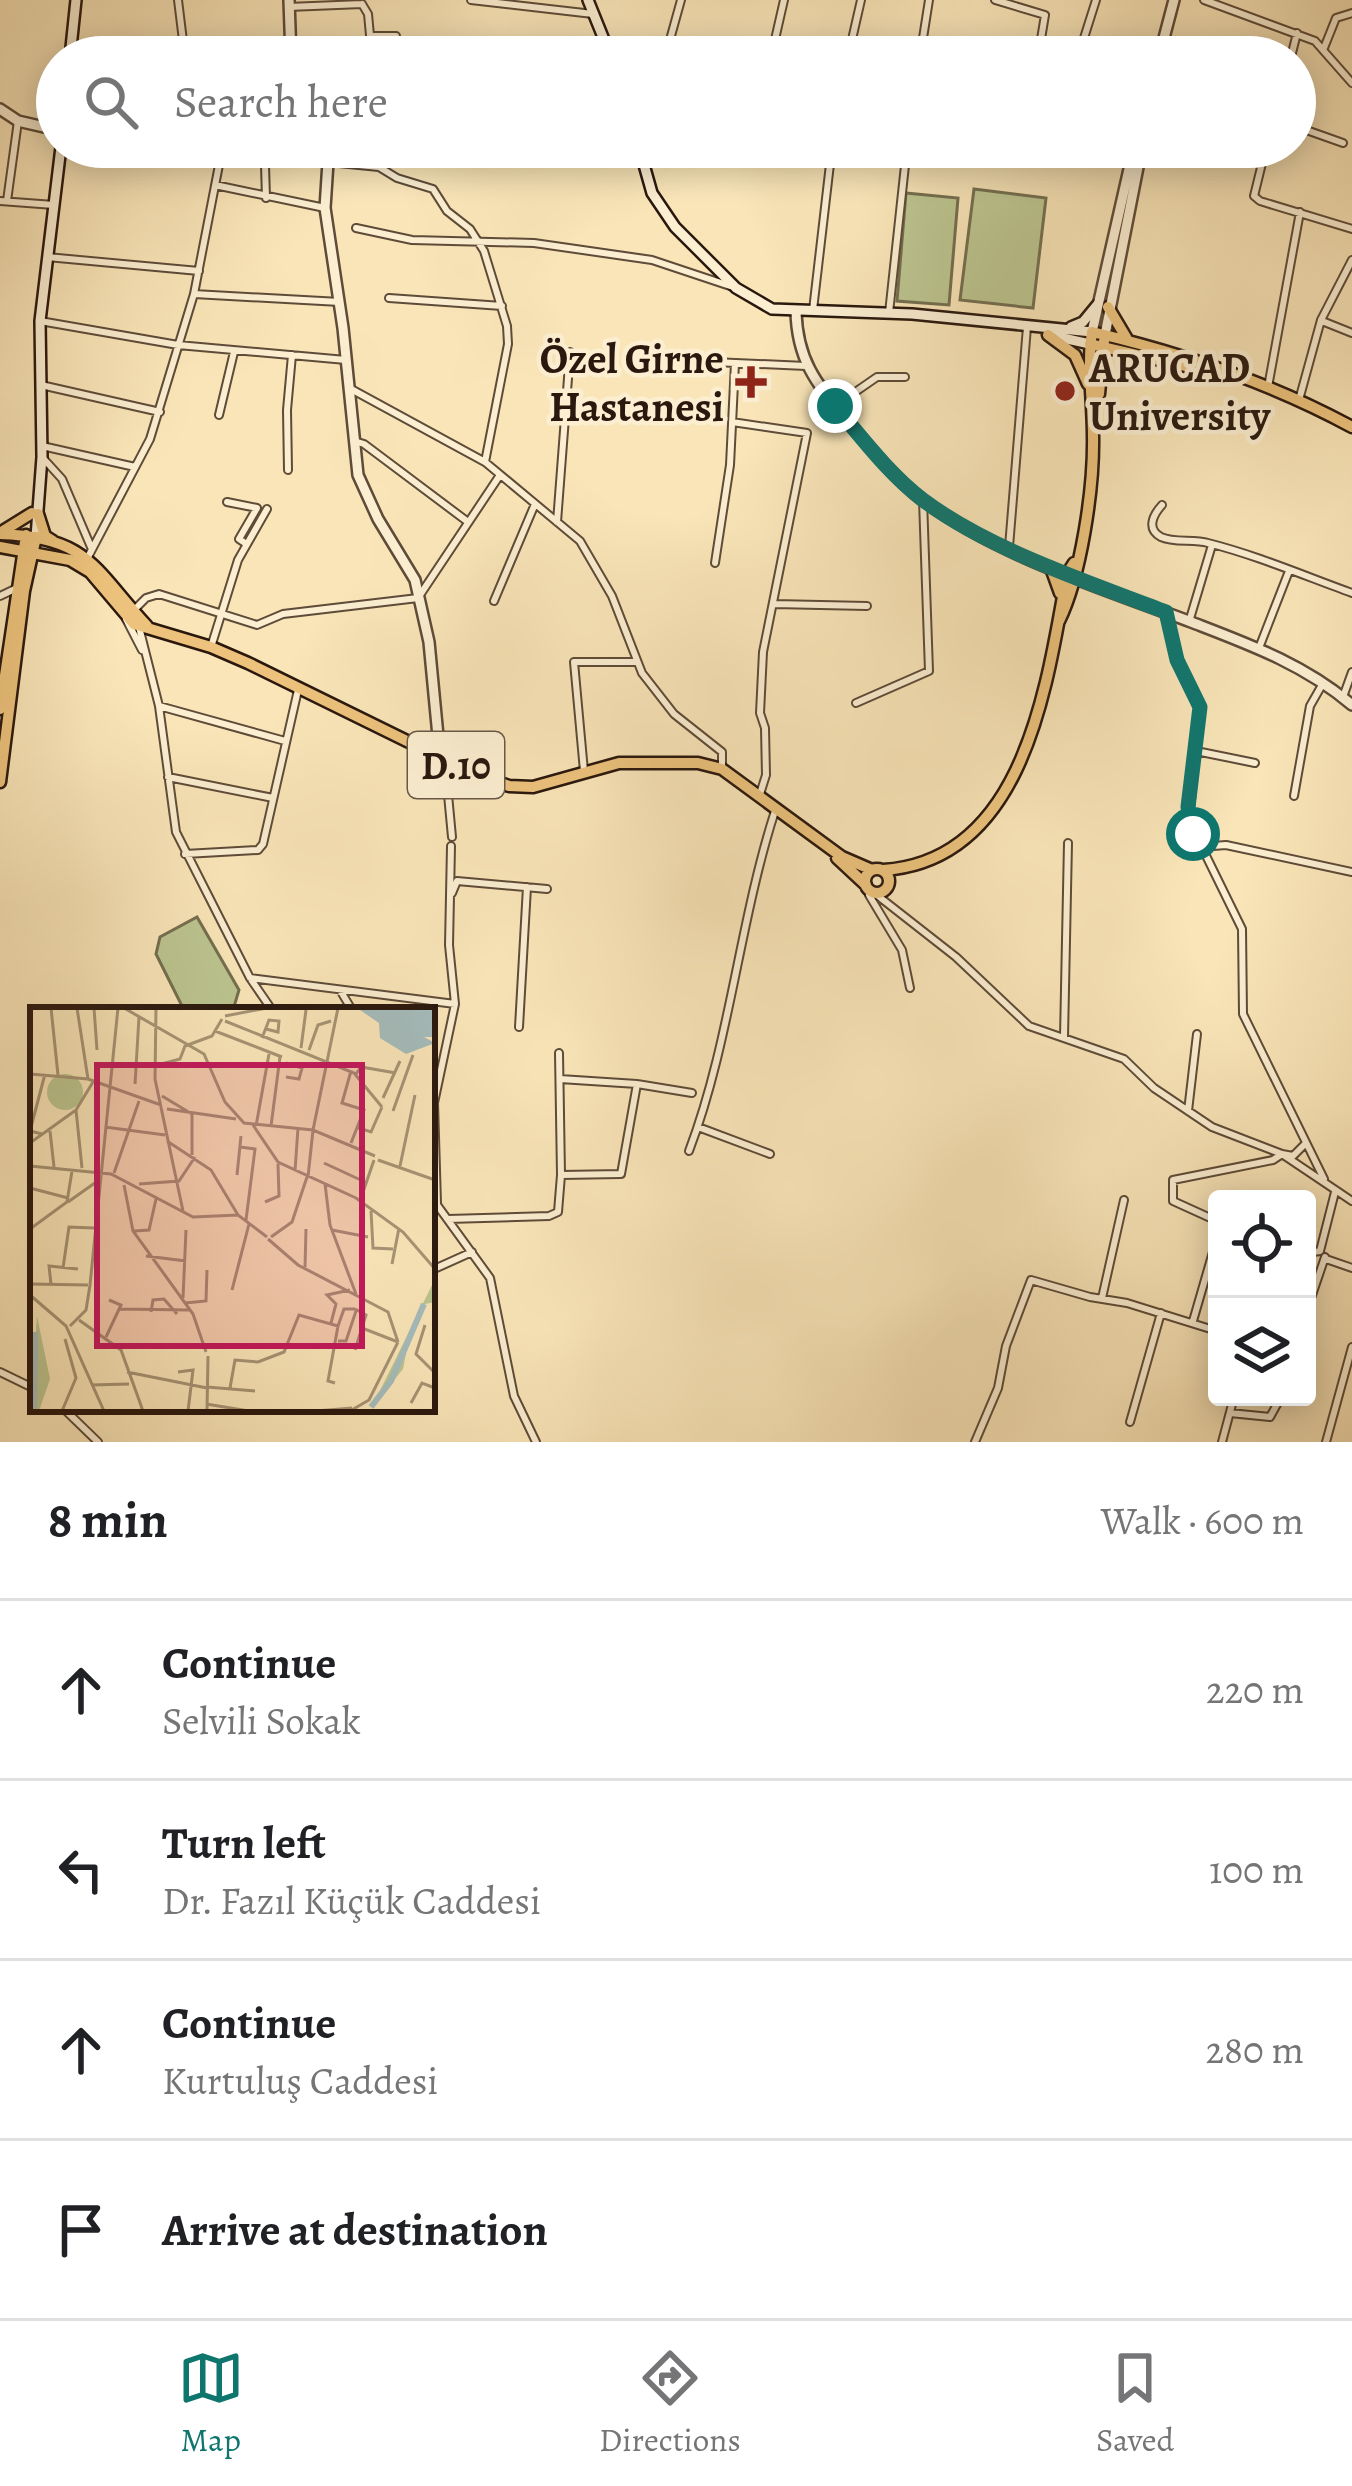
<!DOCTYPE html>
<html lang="en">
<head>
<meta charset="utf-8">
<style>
	:root { --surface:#fff; --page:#f2f2f2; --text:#202124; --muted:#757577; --line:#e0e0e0; --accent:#0f766e }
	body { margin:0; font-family:Alegreya,serif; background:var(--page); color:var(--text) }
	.controls { position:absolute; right:36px; bottom:36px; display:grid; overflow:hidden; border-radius:12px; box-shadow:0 6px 30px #0003 }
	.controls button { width:108px; height:108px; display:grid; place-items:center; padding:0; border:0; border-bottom:3px solid var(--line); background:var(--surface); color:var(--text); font:60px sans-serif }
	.stop { position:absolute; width:36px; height:36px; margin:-27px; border:9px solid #0f766e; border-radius:50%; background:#fff }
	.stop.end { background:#0f766e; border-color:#fff; box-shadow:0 3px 12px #0008 }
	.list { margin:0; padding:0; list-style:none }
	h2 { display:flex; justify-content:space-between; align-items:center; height:156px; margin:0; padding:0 48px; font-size:51px }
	h2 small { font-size:39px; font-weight:400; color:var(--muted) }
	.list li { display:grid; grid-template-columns:78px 1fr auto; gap:36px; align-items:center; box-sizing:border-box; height:180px; padding:0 48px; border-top:3px solid var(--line) }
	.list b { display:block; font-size:45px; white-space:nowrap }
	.list p { margin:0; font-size:39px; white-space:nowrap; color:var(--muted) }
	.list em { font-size:39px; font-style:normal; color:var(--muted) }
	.icon { flex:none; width:66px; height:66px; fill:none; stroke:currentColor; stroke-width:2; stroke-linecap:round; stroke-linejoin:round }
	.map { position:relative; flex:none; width:1352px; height:1442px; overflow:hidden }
	.search { position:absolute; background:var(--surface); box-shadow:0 6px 30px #0003; left:36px; right:36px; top:36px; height:132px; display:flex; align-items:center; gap:30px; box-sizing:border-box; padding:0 42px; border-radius:66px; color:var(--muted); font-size:45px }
	.sheet { height:876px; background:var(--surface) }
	nav { display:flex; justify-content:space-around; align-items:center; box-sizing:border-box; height:168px; border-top:3px solid var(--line); background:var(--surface); font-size:33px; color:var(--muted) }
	nav a { display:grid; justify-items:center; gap:6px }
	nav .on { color:var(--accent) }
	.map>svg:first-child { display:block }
	.green { fill:#bcc590; stroke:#736e4f; stroke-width:3 }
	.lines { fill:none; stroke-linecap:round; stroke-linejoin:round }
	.minor-casing { stroke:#5e4b38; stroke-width:10 }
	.tertiary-casing { stroke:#5e4b38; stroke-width:14 }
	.secondary-casing { stroke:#2a180e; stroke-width:14 }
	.primary-casing { stroke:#2a180e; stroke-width:15 }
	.minor { stroke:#fbeed1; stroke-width:6 }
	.tertiary { stroke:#fbeed1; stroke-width:9 }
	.secondary { stroke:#fbeed1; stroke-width:9 }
	.primary { stroke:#ecc27c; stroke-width:10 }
	.route { stroke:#0f766e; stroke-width:15 }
	.poi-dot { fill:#8f2418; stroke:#fbeed1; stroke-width:4.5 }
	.labels { text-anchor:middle; stroke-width:9; stroke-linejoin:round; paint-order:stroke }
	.shield { fill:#fbeed1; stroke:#695848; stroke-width:3 }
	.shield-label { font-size:39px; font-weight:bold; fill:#2a180e }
	.poi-label { font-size:42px; font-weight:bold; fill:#2a180e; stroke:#fbeed1; text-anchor:end }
	.inset-river { fill:none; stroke:#a5bcbc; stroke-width:6 }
	.inset-road { fill:none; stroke:#a69374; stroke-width:3 }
	.view { fill:#c2185b; fill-opacity:0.15; stroke:#c2185b; stroke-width:6 }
	.inset-edge { fill:none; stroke:#2a180e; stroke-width:6 }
</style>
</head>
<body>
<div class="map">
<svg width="1352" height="1442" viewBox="0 0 1352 1442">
	<rect width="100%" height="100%" fill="#f9e5b8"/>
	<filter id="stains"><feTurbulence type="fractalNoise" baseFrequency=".00167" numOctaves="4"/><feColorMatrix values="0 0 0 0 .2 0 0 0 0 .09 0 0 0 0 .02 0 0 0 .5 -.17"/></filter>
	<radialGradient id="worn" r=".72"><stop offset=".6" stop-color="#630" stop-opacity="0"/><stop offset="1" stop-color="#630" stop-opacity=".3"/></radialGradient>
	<path class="green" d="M974,189l72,9 -13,110 -73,-8z
		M906,193l52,5 -9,107 -52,-4z
		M197,917l42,73 -6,20h-49l-28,-56 4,-17z"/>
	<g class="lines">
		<g class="minor-casing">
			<path id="minor" d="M178,0l7,57
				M471,0l122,14
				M995,0l50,15 -7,42
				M1204,0l111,41 37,42
				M362,4l6,10 4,43
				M288,7l74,-3
				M370,36h26
				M671,36l10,-36
				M1324,48l12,-30 16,-5
				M771,57l13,-57
				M848,57l13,-57
				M920,57l9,-57
				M1078,57l18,-57
				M1291,57l6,-24
				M1295,126l48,17
				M1266,147l-12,49 6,5 92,28
				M569,150l69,-1
				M328,162l51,5 18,11 36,11 14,22 23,18 14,22 23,75 1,18 -23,118
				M215,185l110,23
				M266,198l-1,-33 6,-18
				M0,201l54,4
				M7,201l11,-80
				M356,228l56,12 122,3 118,17 78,26
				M47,257l152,14
				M194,294l146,8
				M389,298l113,8
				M813,310l19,-163
				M889,313l18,-166
				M40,321l138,24 168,15
				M1322,321l30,12
				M713,362l93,4
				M41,385l119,27
				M1268,387l32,-175
				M351,389l134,73 95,79 32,55 30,77 32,41 48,38v14
				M1299,400l22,-80 31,-60
				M835,406l42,-29h28
				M219,415l15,-63
				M732,422l75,11 -44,219 -3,61 5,15 1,47 -6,19
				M354,441l10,3 104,78
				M42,446l93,21
				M42,457l20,22 29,68
				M288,470l-1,-60 5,-55
				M227,502l30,6 -18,31 6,4
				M1162,505c-9,10 -16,24 -1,32 12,6 33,2 47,6 48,12 97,33 144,50
				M557,522l13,-170
				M1009,547l18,-220
				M88,557l62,-118 44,-145 25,-129 -3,-8 -22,-10
				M715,563l15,-98 5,-102
				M0,596l17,-8
				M494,601l41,-97
				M774,604l93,2
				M134,610l12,-12 13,-4 98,31 26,-11 135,-16 82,-123
				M1165,612l15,58 20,37 -11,114 53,108 1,85 81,165
				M126,619l16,31
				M1189,622l23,-77
				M138,623l21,83 17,126 74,146 22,32
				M211,647l27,-87 29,-51
				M1259,648l30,-77
				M1343,697l9,-25
				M856,703l73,-32 -6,-171
				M159,706l126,35
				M1196,751l59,12
				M445,763l7,74
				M584,771l-10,-109h62
				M168,777l105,21
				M1294,796l16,-90 12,-21
				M1200,847l26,-2 126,27
				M185,854l73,-4 5,-6 35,-154
				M870,890l-1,5 33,55 8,38
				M873,892l83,65 73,69 95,33 30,29 58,39 70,27 70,47
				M452,893l5,-12 90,8
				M250,978l205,26
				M340,990l12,20
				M519,1027l8,-140
				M1064,1037l4,-194
				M560,1079l77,5 55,9
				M1188,1111l9,-77
				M698,1127l72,27
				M689,1151c41,-108 50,-228 86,-340
				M561,1175l60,-1 16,-90
				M432,1198l58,80 24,118 22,46
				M437,1204l-3,-101 21,-99 -6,-59 2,-99
				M448,1219l101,-3 9,-4 3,-37 -2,-122
				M1217,1221l-44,-20v-21l100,-20 9,-6 11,2 12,-12
				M1320,1251l15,-59
				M1307,1253l13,-2
				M1326,1259l26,9
				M432,1270l40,-18
				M1102,1298l22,-98
				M1307,1310l18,-53
				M1193,1321l24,-83
				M0,1372l33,16
				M64,1409l34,33
				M1230,1413l40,4 11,-20
				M1130,1422l31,-109
				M975,1442l23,-54 8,-42 25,-66 59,17 37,6 90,28
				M1222,1442l12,-45
				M1326,1442l26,-95"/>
		</g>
		<g class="tertiary-casing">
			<path id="tertiary" d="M289,0l2,57
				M1159,57l15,-57
				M0,109l18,12 39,9
				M325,147l3,15 -3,46 18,120 15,147 20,44 37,61 14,62 11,115
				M796,311c1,51 22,74 53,112 24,28 47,57 76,79 78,56 177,86 266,120 57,22 113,42 161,83
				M1092,332l42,-185
				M1105,335l37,-188"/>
		</g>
		<g class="secondary-casing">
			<path id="secondary" d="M588,0l23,57
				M70,57l6,-57
				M639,147l13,46 23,34 61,61 36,21 140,5 180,18
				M1071,327l12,-5 14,-17
				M1049,335l41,9
				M36,537l6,-80 -2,-136 21,-174"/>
		</g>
		<g class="primary-casing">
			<path id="primary" d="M1108,307l19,32
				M1048,335l27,20 13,29
				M1090,344l108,25
				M1099,394l5,-53
				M38,514l7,22 8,5
				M3,531l29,-18
				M0,534c89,3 94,35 147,92
				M0,547l70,13 20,12 44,52 77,23 37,16 222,109 39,14 24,1 86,-24h79l24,6 120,88 30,13
				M1051,568l9,25
				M1059,621c22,-45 35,-133 34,-185 0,-34 -6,-70 -1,-104 90,21 179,51 260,95
				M0,709l26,-174
				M0,782l24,-191 12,-54
				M837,858l29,27
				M865 881a12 12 0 1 1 24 0a12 12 0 1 1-24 0Z
				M883,870c142,-9 164,-186 184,-296l7,-11"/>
		</g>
		<use href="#minor" class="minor"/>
		<use href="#tertiary" class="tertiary"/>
		<use href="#secondary" class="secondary"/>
		<use href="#primary" class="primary"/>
	</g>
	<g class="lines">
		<path class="route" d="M835,406c27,32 54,68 88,94 67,50 165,82 243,112l11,48 23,47 -12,100 5,27"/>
	</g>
	<g class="poi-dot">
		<path d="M745 364h12v12h12v12h-12v12h-12v-12h-12v-12h12z"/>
		<circle cx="1065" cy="391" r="12"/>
	</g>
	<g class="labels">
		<rect class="shield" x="408" y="732" width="96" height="66" rx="9"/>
		<g class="shield-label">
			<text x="456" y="779">D.10</text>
		</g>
		<g class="poi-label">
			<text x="724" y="373">Özel Girne<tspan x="724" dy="48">Hastanesi</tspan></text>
			<text x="1089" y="382" text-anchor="start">ARUCAD<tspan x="1089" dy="48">University</tspan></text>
		</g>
	</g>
	<g transform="translate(30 1007)">
		<rect width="405" height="405" fill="#f9e5b8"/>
		<path d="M17 85a18 18 0 1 1 36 0a18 18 0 1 1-36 0ZM402,278l3,17 -10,2 -15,29 -7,36 -31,38zM7,309l13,63 -11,32h-9z" fill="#bcc590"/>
		<path d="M405,1v29h-11l11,6 -29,11 -26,-16 -1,-15 -19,-13z" fill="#a5bcbc"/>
		<path class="inset-river" d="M341,400l20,-26 33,-77M4,404l1,-79"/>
		<path class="inset-road" d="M21,1l7,67M47,1l11,71M64,1l3,42M94,1l80,46 21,48 19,21 69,7 62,26M126,1l-1,71 28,132M195,9l42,-8M195,14l129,52 28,34M185,24l67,26M232,31l7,-18 10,1 -1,11 -12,-3M271,41l5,-38M279,43l9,-25 13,-4M256,56l16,5 -3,11 -13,-2M124,59l26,-7 5,-13 27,-10 10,-17M321,64l-9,32 22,7 -13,33M0,67l58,5 73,26M326,67l5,-7 35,6M105,77l4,-67M132,89l30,18v41M353,91l17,-37M137,102l69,10M46,103l6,58M363,104l20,-56M223,118l25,37 78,36 47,34 32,37M226,119l13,-72M241,119l9,-69M75,120l60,8M326,120l15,5 11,-25M283,123l25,-122M20,124l4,36M12,127l-12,-3 15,-57M137,134l44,29 27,45M0,136l46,-33 17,-28M210,140l15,2 -9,71M348,153l57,20M294,156l41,19M0,159l81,8 82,43 45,-2 29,22M370,159l15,-71M265,164l3,-43M84,166l25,-72M207,168l4,-39M278,170l5,-47M109,177l40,-3 16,-24M295,177l5,41 26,69M94,178l9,46 60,83 13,38M0,181l38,10M330,194l14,-41M38,195l31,-22M235,195l14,-6 -1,-32M341,204l2,37 20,1M0,222l37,-27 5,-31M302,223l36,7M104,224l15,-1 7,-31M241,230l21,-15 16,-48M238,232l30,26 90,47 10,30M116,249l40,5M362,257l7,-36M275,260l1,-38M33,261l6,-41 25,1M0,277l58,1M21,277l-2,-18 29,3M202,283l17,-66M0,288l36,31 38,85M153,291l3,-68M155,296l21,-2 1,-31M90,302l69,1M325,302l11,6 -11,35M121,305l2,-12 11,-1 13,15M49,313l42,30 22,61M301,316l5,-19 -9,-9 23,-5M395,318l-9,29 19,19M40,319l16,-16 4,-25 28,-277M332,321l36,14M76,330l15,-32 -12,-5M308,334h8l10,-30M97,365l80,16M148,365l15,-2 -5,41M305,376l-7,-2 10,-55 6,-17h11M61,378l38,-1M177,380l48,4M200,381l5,-28 23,2 26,-10 15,-37 39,11M381,396l11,-20 13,5M176,397l43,7M32,404l14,-33 -11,-39M177,404l1,-55M286,404l36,-3M320,404l19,-11 29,-58"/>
		<path class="view" d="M67,58h265v281h-265z"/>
		<rect width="405" height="405" class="inset-edge"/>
	</g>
	<rect width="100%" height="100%" filter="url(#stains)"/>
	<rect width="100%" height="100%" fill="url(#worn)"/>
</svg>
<div class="controls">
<button><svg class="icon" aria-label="locate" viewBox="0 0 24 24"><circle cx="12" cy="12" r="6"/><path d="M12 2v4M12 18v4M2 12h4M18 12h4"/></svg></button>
<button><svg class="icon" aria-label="layers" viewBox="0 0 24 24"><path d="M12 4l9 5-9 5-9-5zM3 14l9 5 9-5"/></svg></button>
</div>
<div class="stop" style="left:1193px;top:834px"></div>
<div class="stop end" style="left:835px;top:406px"></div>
<div class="search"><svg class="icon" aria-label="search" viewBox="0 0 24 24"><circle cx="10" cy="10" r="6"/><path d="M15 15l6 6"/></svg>Search here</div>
</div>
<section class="sheet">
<h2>8 min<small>Walk · 600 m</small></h2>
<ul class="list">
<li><svg class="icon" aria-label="ahead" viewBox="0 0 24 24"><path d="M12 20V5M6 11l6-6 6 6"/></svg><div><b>Continue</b><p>Selvili Sokak</p></div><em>220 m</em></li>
<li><svg class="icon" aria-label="left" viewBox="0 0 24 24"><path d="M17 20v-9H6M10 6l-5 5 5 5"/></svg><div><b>Turn left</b><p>Dr. Fazıl Küçük Caddesi</p></div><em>100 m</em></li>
<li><svg class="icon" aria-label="ahead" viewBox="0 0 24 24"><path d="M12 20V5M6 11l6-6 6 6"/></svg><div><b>Continue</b><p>Kurtuluş Caddesi</p></div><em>280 m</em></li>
<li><svg class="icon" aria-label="arrive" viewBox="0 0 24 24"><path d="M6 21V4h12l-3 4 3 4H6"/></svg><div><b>Arrive at destination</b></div></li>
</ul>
</section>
<nav>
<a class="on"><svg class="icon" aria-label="map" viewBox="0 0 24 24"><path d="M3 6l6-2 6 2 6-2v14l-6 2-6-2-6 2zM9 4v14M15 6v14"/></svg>Map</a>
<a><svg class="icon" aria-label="directions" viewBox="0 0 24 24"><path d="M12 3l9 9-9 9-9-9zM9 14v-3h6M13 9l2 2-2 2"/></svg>Directions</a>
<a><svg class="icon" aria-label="saved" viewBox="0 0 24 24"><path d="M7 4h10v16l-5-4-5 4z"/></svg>Saved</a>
</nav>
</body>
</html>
